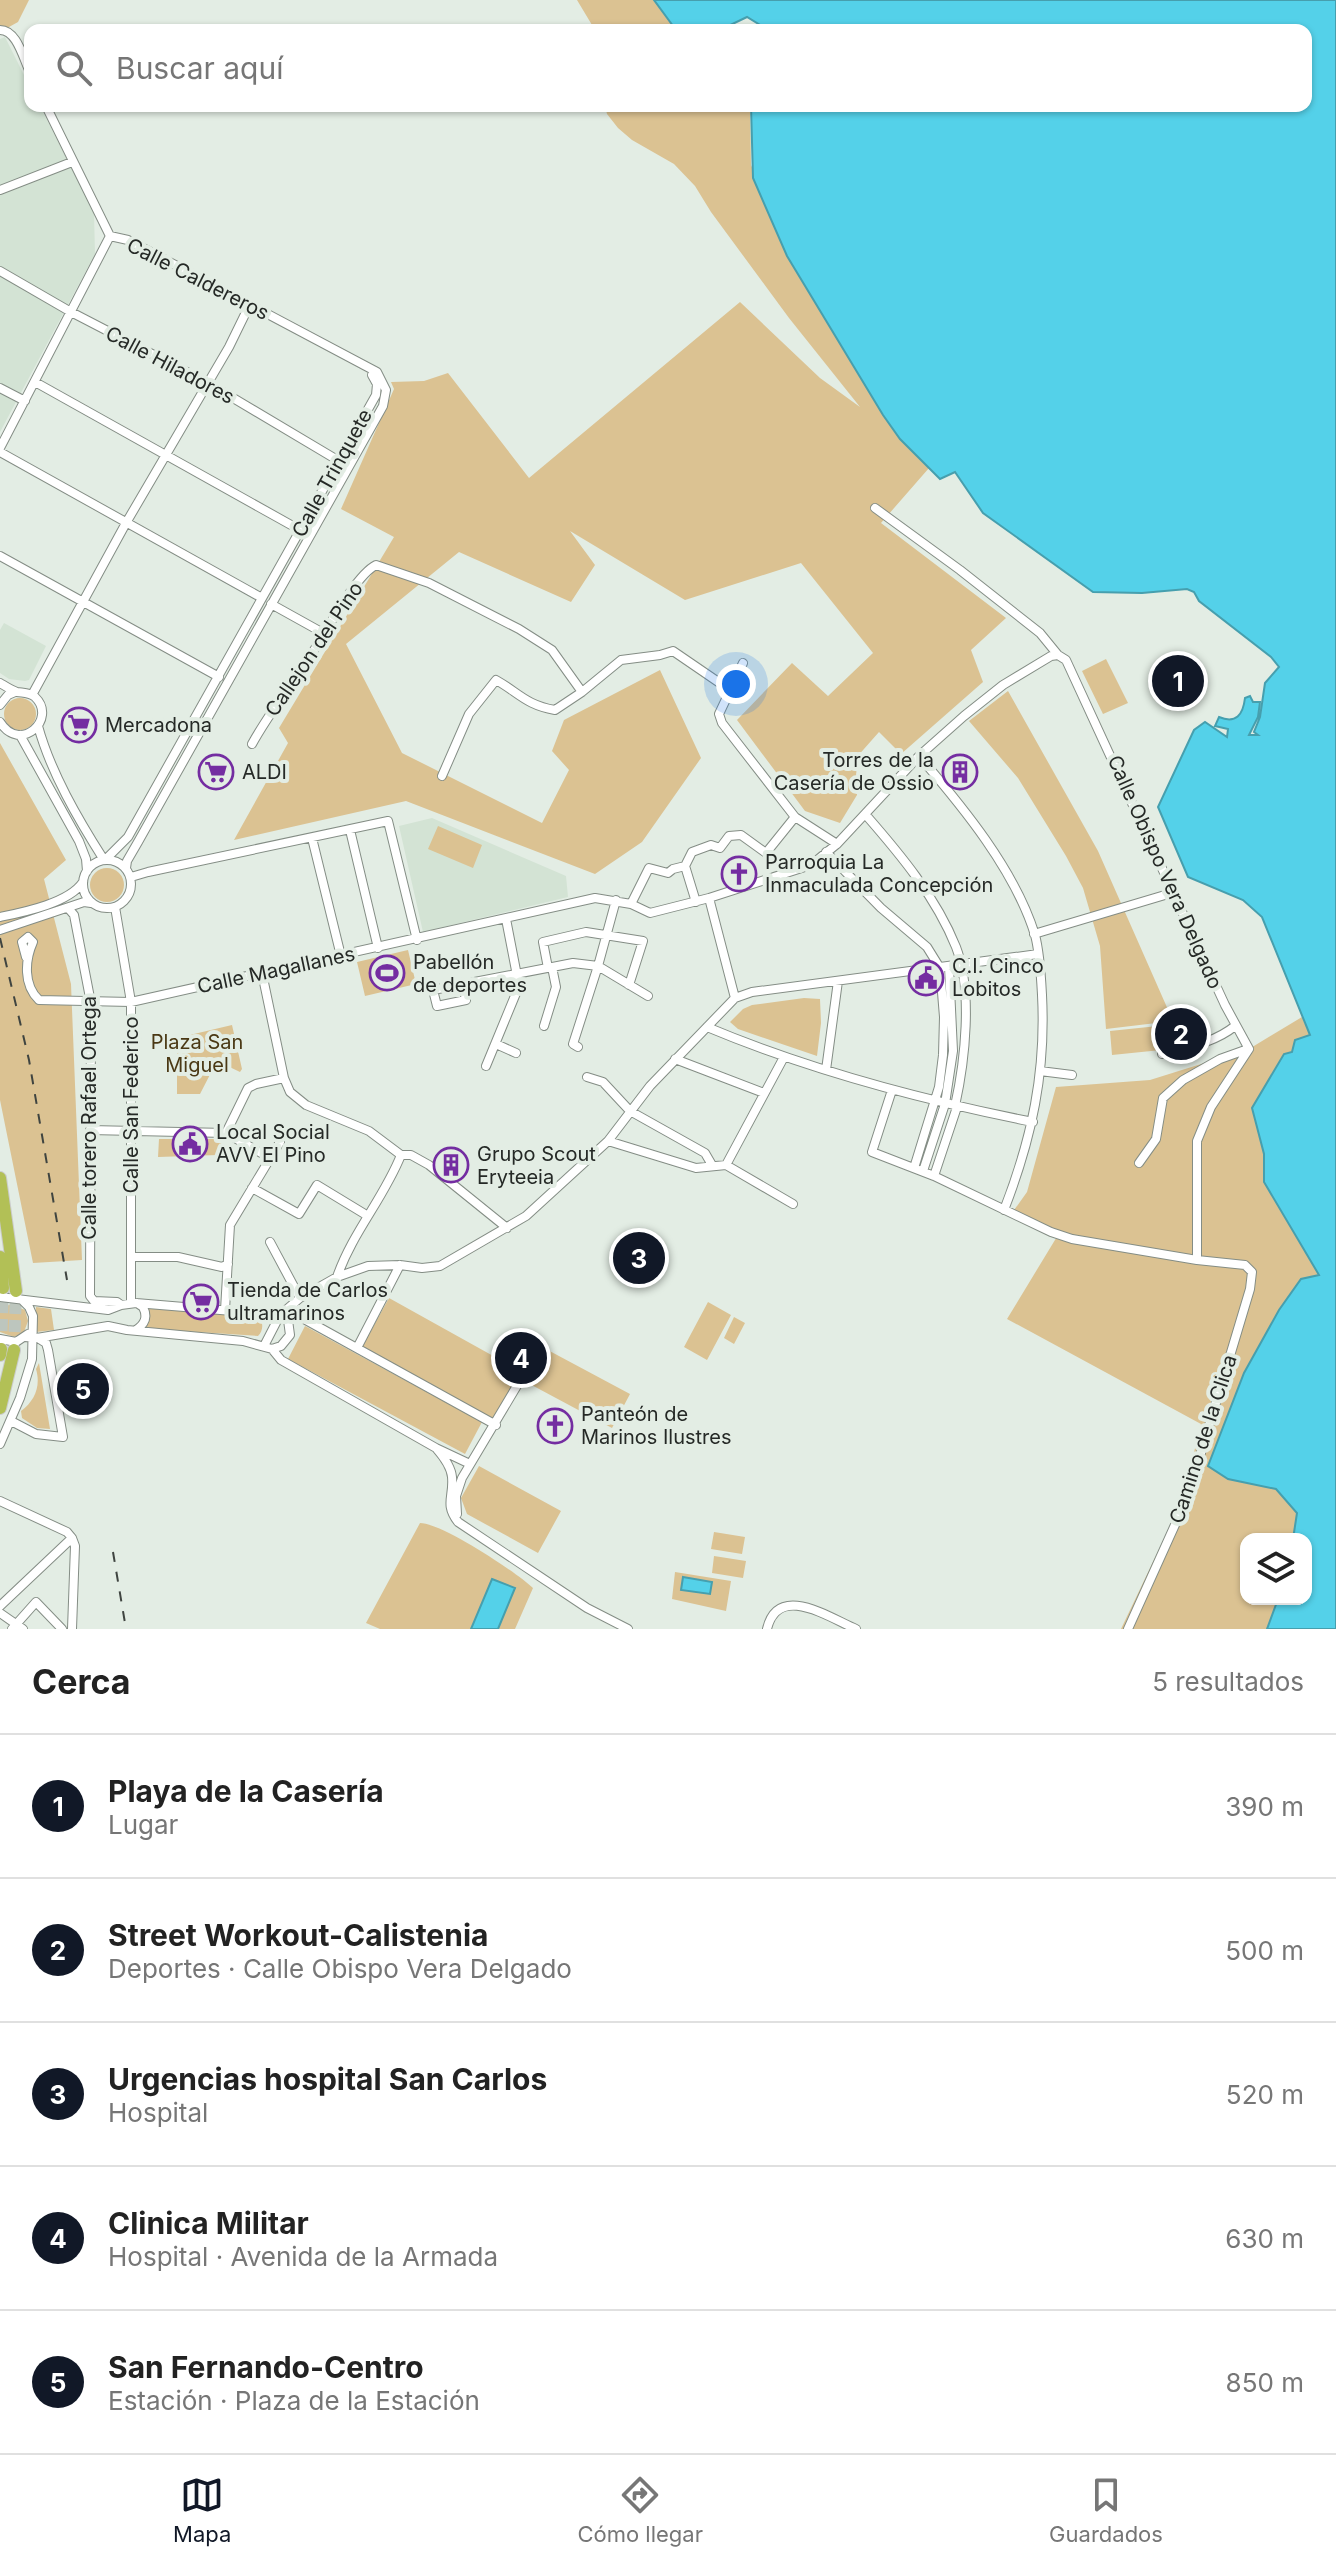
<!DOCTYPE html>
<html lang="es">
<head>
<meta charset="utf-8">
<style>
	:root { --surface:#fff; --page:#f6f6f6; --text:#222; --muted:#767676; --line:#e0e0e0; --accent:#111827 }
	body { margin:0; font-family:Inter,sans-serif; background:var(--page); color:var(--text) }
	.controls { position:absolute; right:24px; bottom:24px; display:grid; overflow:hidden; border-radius:16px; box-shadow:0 2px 6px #0004 }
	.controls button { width:72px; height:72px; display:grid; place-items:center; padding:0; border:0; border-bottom:2px solid var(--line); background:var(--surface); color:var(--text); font:40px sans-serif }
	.you { position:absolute; left:736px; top:684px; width:28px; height:28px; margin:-20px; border:6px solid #fff; border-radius:50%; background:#1a73e8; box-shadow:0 0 0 12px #1a73e833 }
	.badge { display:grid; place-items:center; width:52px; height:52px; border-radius:50%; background:var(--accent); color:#fff; font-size:26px; font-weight:700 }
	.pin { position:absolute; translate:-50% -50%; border:4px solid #fff; box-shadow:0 2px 8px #0006 }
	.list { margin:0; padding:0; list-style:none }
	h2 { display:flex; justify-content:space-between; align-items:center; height:104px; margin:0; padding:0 32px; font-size:34px }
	h2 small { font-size:26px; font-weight:400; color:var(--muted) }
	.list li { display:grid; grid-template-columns:52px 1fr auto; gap:24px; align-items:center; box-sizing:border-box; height:144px; padding:0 32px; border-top:2px solid var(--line) }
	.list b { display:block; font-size:30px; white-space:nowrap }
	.list p { margin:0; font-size:26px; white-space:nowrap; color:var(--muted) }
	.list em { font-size:26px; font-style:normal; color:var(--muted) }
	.icon { flex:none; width:44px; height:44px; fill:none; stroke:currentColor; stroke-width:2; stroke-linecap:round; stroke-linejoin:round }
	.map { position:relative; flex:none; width:1336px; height:1629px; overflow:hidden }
	.search { position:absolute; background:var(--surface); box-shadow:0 2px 6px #0004; left:24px; right:24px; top:24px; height:88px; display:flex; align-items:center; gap:20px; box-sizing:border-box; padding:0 28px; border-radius:16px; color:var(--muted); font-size:30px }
	.sheet { height:824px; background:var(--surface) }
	nav { display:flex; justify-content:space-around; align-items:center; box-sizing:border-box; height:112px; border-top:2px solid var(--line); background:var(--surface); font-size:22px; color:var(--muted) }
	nav a { display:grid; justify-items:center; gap:4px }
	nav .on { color:var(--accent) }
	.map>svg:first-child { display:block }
	.built { fill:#d3e3d4 }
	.green { fill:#dbc292 }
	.water { fill:#54d1e9; stroke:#469fae; stroke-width:2 }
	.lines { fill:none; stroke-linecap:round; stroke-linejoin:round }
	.highway-tunnel { stroke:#bdc6be; stroke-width:12; stroke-dasharray:12 6; stroke-linecap:butt }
	.minor-casing { stroke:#848d85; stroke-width:10 }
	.highway-casing { stroke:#cbcccb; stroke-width:14 }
	.minor { stroke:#fff; stroke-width:8 }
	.highway { stroke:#b2c056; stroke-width:12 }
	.rail { stroke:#3f4440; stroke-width:2; stroke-dasharray:10 10; stroke-linecap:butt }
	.labels { text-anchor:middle; stroke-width:8; stroke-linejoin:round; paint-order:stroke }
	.street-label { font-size:20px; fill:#252926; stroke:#e3ede4 }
	.poi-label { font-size:20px; fill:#252926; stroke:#e3ede4; text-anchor:start }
	.park-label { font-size:20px; fill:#4a3814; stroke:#e3ede4 }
</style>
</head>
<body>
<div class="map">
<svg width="1336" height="1629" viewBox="0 0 1336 1629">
	<rect width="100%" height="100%" fill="#e3ede4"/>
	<path class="built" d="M5,37l25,50v19h10l54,107 1,41 -95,178v-393z
		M4,623l42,23 -17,34 -4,1 -16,-2 -9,-6v-43z
		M432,818l134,58 2,21 -145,35 -24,-106z"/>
	<path class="green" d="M0,0h29l-11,22 -18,10z
		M577,0h77l22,30h-81z
		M605,106h145l1,59 6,13 143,261 29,29 -48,55 125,95 -35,32 12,32 -82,72 -22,-22 -23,26 1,37 -17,28 -35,-12 -68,-91 55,-57 36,33 45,-43 -72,-90 -116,37 -115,-69 25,34 -24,37 -112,-50 -113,92 56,109 140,70 27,-53 -17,-19 12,-31 96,-50 41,88 -59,84 -47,32 -189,-73 -172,39 54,-97 -9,-15 115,-191 -53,-28 53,-120 -3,-7 33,-1 24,-8 81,105 211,-176 80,76 40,29 -71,-89 -78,-106 -16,-26 -21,-22 -42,-24 -14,-12 -11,-14z
		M1106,659l22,44 -25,11 -21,-43z
		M1008,691l90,160 75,170 -67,8 -6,-83 -17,-58 -17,-32 -48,-78 -49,-57z
		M4 714a16 16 0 1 1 32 0a16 16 0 1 1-32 0Z
		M0,743l66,117 -22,19 27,105 11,276 -49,3 -33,-163z
		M438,826l44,19 -9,23 -45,-19z
		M90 885a17 17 0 1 1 34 0a17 17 0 1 1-34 0Z
		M408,950l8,34 -51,12 -8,-34z
		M804,998l16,1 1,24 -4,33 -79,-27 -8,-7 13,-13 9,-4z
		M1302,1017l8,19 -18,16 -39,57 11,45v28l56,93 -92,204 48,10 21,24 -4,26h-47v60h32l-11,30h-146l61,-128 19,-77 -194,-105 51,-84 -46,-22 15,-21 29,-105 94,-7 99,-31z
		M232,1025l10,44 -2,3 -23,-11 -17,33h-23v-56z
		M1158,1026l3,24 -49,5 -2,-24z
		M159,1139h56l9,6 -6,10 -60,2z
		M389,1298l115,64 -5,9 18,10 -22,40 -133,-74z
		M708,1302l23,13 -24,45 -23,-13z
		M11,1304l14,6 3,11 -4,11 -10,5 -14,-5v-23z
		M36,1307l15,2 3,21 -18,2z
		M151,1307l108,9c4,6 5,14 -1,20l-108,-7 -3,-2 1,-16z
		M734,1317l11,6 -11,21 -10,-6z
		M305,1326l177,96 -17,32 -177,-95z
		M544,1348l86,46 -18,34 -86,-46z
		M39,1363l11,66 -13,-1 -15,-10 -1,-7c14,-10 20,-25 15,-42z
		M479,1466l82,45 -23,42 -71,-39 -6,-16z
		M420,1523c22,0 96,49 113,65l-18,41h-135l-14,-6z
		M714,1532l31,5 -3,17 -31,-5z
		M714,1556l32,5 -3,17 -31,-5z
		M675,1572l56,9 -5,30 -54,-12z"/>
	<path class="water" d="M654,0h682v1629h-69l11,-30h28v-60h-13l4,-26 -21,-24 -48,-10 -20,-13 36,-93 35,-63 22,-31 18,-4 -55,-93v-28l-12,-46 32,-54 8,-2 3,-12 15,-5 -48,-118 -19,-17 -55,-23 -30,-70 36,-77 11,-8 22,15 1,-8 -13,-3 4,-9c17,7 24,-2 26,-19l5,-2 3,6h7l-2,15 -9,18h9l-4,-3 6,-15 5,-34 14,-16 -8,-10 -72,-56 -5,-9 -7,-3 -45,4 -49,-1 -110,-79 -28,-41 -15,7 -40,-40 -17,-24 -96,-159 -34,-78 -2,-72h555v-76h-541v-2l-18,-11 -27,13h-44z
		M683,1577l29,5 -2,12 -29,-4z
		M492,1579l23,9 -17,41h-27z"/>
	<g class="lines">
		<path class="highway-tunnel" d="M1,1349l2,-61
			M14,1350l2,-59"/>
		<g class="minor-casing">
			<path id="minor" d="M0,30c17,0 23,28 30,42
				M46,106l64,130 18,4 249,132 9,18 -3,16 -245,436 -11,19 -1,7
				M0,190l72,-28
				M0,271l71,41 137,71 131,78
				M35,382l265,148
				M0,388l25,13
				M0,448l110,-212
				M0,452l262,146
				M875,508l85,62 80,63 18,22
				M0,556l219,121
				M271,604l54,30
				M743,663l-24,51 3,9 73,94 42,27
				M0,683c5,3 11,7 17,9 7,1 12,0 18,5 23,22 -15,57 -35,25
				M32,695l94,-172 103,-176 21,-43
				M0,705l8,-10 7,-3
				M38,726c13,47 40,93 66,134
				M20,735l59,106 7,18 1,12
				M252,744c16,-29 36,-55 55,-83 16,-23 47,-85 69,-96l53,18 90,46 33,21 30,42
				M919,756c43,50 96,114 116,179 5,19 6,41 7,60 4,77 -10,143 -38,215
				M442,776l27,-62 27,-34c23,13 30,25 59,30l27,-18 39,-32 39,-5 13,-4 57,39
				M865,814c35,40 71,83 91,133 17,44 9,114 -1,159
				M350,830l28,118
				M312,838l29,118
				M826,852l55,56 46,39 13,21 4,49 -1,38 -4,32 -25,81
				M83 884a24 24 0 1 1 48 0a24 24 0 1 1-48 0Z
				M105,860l23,-23 248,-442 1,-11 -5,-9
				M685,866l7,-14 19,-7 9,3 9,-12 12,-1 25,18 29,-36
				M685,866l11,36
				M131,877l17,-5 240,-51 29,119
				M709,898l26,100
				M631,904l18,-36 19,5 5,-4 12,-3
				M115,907l16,95v301
				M68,908l6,7 17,88 -1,293 4,5 23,1 4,3
				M0,917c24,-5 69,-14 83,-35
				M0,930l84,-28 7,1
				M1034,934l141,-42
				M26,957l-4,-15 6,-5 5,5c-8,18 -10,43 6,58l92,2 464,-104 36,6 19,9 59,-15 102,-33 26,-21 82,-88 45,-40 39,-31 48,-29 7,-1 8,5 159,345 24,44
				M548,968l-5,-26 43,-10 57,9 -14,44
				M262,973l22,105 6,14 16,13 63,26 32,24h10l18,10 78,63
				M463,985l3,15 -29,6 -4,-16 140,-27 25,3 50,30
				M544,1026l12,-39 -4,-20
				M707,1027c105,44 215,73 326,95
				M496,1044l20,9
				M578,1047l-5,-3 25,-78 18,-66
				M1162,1054c26,-7 52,-11 73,-28
				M675,1059l89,34
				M486,1066l33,-80 -13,-67
				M826,1070l12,-89
				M1040,1071l32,4
				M587,1077l16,5 27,29 75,42 7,12
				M892,1090l-20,62 62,24 117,56 21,7 125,21 48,5 7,7 -2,17 -62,207 -60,133
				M90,1130l136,3 44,25
				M226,1133l22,-45 8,-4 28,-6
				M608,1141l88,27 30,-3
				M1139,1163l17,-24 7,-41 20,-18 37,-21 28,-10
				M726,1165l58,-108
				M726,1165l67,39
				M923,1171l22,-67 8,-53 -4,-84
				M934,1176l23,-69
				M252,1188l47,26 18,-29 51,31
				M270,1242l30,56
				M131,1257h47l44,10 6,-3
				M1197,1260v-119l14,-34 38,-58
				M337,1277c15,-44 47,-79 64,-122
				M0,1297l108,13 13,-5 15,-2 144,12 15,-1 201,111
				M225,1310l5,-85 50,-83
				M136,1330c9,-6 12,-13 7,-23l-6,-4
				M25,1337l12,1 71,-12 19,4 116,11 29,8 9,-3 9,-11 -2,-15 -8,-5
				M0,1339l16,3 12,-8
				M264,1346l16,-31 20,-17 37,-21 31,-11 32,-1 22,3 18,-2 86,-50 82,-75 42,-55 85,-88 17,-6 286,-38
				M357,1348l43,-83
				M272,1349l9,11 155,88 34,16
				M11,1421l25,13 27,3 -15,-87 -2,-7 -8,-5
				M0,1444l20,-46 12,-39 1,-43 -4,-9 -6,-6
				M436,1448c7,8 15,18 16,29 2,20 -8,27 6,45l129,86 41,21
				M0,1501l67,31 5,6
				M457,1514l-1,-18 6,-18 59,-99
				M0,1606l72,-68
				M0,1613l23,16
				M12,1629l24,-27 26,27
				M72,1629l3,-83 -3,-8
				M767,1629c11,-46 61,-12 89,0"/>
		</g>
		<g class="highway-casing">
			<path id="highway" d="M0,1178l16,113
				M0,1257l3,31
				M0,1355l1,-6
				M0,1408l14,-58"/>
		</g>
		<use href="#minor" class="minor"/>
		<use href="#highway" class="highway"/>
		<path class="rail" d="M0,938l29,122 38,220
			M113,1552l13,77"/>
	</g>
	<defs>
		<g id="supermarket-ring" transform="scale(1.8)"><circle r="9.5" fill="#e3ede4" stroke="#742da1" stroke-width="1.5"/><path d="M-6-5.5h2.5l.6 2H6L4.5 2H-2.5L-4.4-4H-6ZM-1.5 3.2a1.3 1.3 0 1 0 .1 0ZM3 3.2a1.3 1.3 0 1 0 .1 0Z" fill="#742da1"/></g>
		<g id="building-ring" transform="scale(1.8)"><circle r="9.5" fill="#e3ede4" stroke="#742da1" stroke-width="1.5"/><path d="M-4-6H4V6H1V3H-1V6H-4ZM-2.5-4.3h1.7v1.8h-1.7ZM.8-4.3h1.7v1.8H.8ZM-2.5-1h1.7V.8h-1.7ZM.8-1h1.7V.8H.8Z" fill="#742da1"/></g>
		<g id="church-ring" transform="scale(1.8)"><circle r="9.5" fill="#e3ede4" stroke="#742da1" stroke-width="1.5"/><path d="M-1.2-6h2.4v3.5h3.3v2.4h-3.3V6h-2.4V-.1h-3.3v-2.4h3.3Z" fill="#742da1"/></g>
		<g id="stadium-ring" transform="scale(1.8)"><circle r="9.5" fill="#e3ede4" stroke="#742da1" stroke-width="1.5"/><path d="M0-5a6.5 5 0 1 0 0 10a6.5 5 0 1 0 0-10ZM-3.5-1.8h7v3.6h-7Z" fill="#742da1"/></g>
		<g id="civic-ring" transform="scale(1.8)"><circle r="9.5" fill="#e3ede4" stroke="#742da1" stroke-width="1.5"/><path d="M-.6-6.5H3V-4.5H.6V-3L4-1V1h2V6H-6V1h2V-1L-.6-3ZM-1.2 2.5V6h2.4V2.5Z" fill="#742da1"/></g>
	</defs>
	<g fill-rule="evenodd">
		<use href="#supermarket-ring" x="79" y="725"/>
		<use href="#supermarket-ring" x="216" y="772"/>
		<use href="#building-ring" x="960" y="772"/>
		<use href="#church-ring" x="739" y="874"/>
		<use href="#stadium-ring" x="387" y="973"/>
		<use href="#civic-ring" x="926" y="978"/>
		<use href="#civic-ring" x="190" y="1144"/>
		<use href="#building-ring" x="451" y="1165"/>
		<use href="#supermarket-ring" x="201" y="1302"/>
		<use href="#church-ring" x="555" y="1426"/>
	</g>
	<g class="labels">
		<g class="street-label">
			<text transform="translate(198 279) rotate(27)" y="7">Calle Caldereros</text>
			<text transform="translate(170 365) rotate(28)" y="7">Calle Hiladores</text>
			<text transform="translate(332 473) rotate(-61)" y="7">Calle Trinquete</text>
			<text transform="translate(314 649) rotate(-56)" y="7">Callejon del Pino</text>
			<text transform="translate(1165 872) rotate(66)" y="7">Calle Obispo Vera Delgado</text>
			<text transform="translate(276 970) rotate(-12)" y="7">Calle Magallanes</text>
			<text transform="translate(131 1105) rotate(-90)" y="7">Calle San Federico</text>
			<text transform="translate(89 1118) rotate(-90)" y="7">Calle torero Rafael Ortega</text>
			<text transform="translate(1203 1439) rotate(-72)" y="7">Camino de la Clica</text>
		</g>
		<g class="poi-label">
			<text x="105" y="732">Mercadona</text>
			<text x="934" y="767" text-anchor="end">Torres de la<tspan x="934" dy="23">Casería de Ossio</tspan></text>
			<text x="242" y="779">ALDI</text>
			<text x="765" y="869">Parroquia La<tspan x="765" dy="23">Inmaculada Concepción</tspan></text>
			<text x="413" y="969">Pabellón<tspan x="413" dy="23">de deportes</tspan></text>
			<text x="952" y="973">C.I. Cinco<tspan x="952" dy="23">Lobitos</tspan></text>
			<text x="216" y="1139">Local Social<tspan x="216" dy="23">AVV El Pino</tspan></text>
			<text x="477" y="1161">Grupo Scout<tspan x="477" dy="23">Eryteeia</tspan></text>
			<text x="227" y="1297">Tienda de Carlos<tspan x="227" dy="23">ultramarinos</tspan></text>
			<text x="581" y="1421">Panteón de<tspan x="581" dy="23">Marinos Ilustres</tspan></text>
		</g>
		<g class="park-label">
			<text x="197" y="1049">Plaza San<tspan x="197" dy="23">Miguel</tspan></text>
		</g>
	</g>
</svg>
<div class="controls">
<button><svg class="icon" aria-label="layers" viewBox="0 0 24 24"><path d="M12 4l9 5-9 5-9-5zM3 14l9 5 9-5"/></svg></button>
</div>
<div class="you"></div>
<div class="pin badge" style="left:1178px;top:681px">1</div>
<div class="pin badge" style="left:1181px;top:1034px">2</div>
<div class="pin badge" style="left:639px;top:1258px">3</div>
<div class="pin badge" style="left:521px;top:1358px">4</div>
<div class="pin badge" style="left:83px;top:1389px">5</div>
<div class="search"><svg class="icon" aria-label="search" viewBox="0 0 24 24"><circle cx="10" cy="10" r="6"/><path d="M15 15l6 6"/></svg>Buscar aquí</div>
</div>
<section class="sheet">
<h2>Cerca<small>5 resultados</small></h2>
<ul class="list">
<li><span class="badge">1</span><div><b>Playa de la Casería</b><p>Lugar</p></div><em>390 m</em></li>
<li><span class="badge">2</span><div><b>Street Workout-Calistenia</b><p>Deportes · Calle Obispo Vera Delgado</p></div><em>500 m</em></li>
<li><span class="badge">3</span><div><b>Urgencias hospital San Carlos</b><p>Hospital</p></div><em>520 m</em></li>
<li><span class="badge">4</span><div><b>Clinica Militar</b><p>Hospital · Avenida de la Armada</p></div><em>630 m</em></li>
<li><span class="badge">5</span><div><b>San Fernando-Centro</b><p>Estación · Plaza de la Estación</p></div><em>850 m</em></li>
</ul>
</section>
<nav>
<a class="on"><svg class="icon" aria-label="map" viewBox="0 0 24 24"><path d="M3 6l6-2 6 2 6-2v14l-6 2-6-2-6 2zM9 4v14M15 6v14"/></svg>Mapa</a>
<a><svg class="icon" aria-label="directions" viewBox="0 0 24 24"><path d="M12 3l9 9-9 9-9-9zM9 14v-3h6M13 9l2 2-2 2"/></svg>Cómo llegar</a>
<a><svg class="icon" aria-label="saved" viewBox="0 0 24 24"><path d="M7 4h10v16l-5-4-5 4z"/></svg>Guardados</a>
</nav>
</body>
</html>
